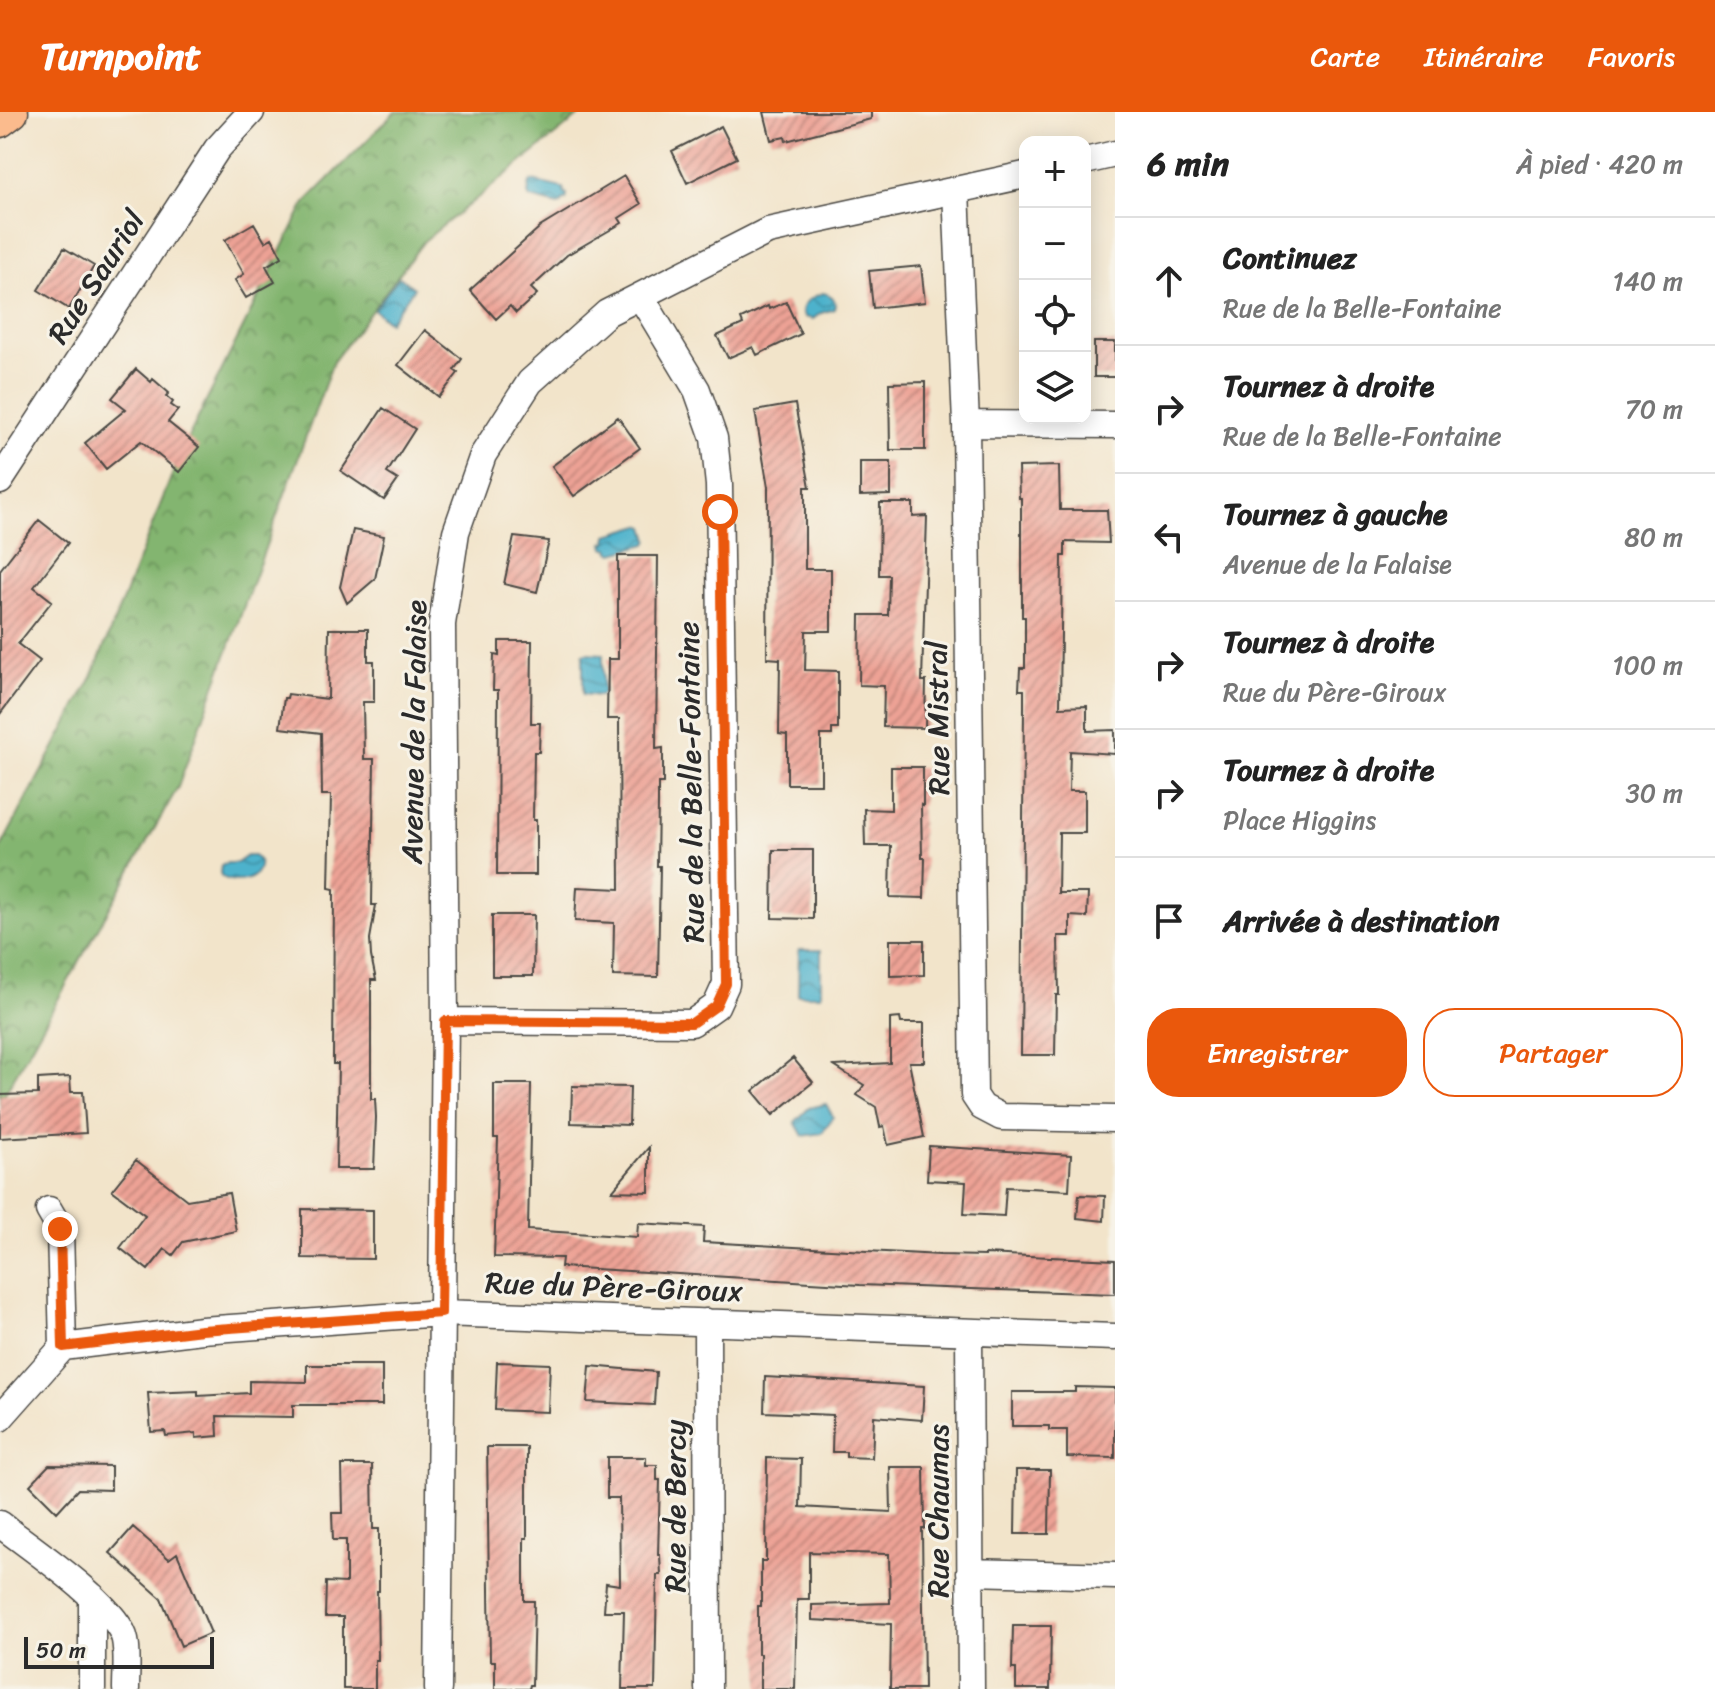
<!DOCTYPE html>
<html lang="fr">
<head>
<meta charset="utf-8">
<style>
	:root { --surface:#fff; --page:#f2f2f2; --text:#222; --muted:#767676; --line:#e0e0e0; --accent:#ea580c }
	body { margin:0; font-family:Sriracha,sans-serif; background:var(--page); color:var(--text) }
	.controls { position:absolute; right:24px; top:24px; display:grid; overflow:hidden; border-radius:16px; box-shadow:0 4px 20px #0003 }
	.controls button { width:72px; height:72px; display:grid; place-items:center; padding:0; border:0; border-bottom:2px solid var(--line); background:var(--surface); color:var(--text); font:40px sans-serif }
	.scale { position:absolute; left:24px; bottom:20px; width:190px; box-sizing:border-box; padding-left:8px; border:4px solid #2b2b2b; border-top:0; font-size:22px; line-height:28px; white-space:nowrap; color:#2b2b2b; -webkit-text-stroke:6px #f7f3e8; paint-order:stroke }
	.stop { position:absolute; width:24px; height:24px; margin:-18px; border:6px solid #ea580c; border-radius:50%; background:#fff }
	.stop.end { background:#ea580c; border-color:#fff; box-shadow:0 2px 8px #0008 }
	.list { margin:0; padding:0; list-style:none }
	h2 { display:flex; justify-content:space-between; align-items:center; height:104px; margin:0; padding:0 32px; font-size:34px }
	h2 small { font-size:26px; font-weight:400; color:var(--muted) }
	.list li { display:grid; grid-template-columns:52px 1fr auto; gap:24px; align-items:center; box-sizing:border-box; height:128px; padding:0 32px; border-top:2px solid var(--line) }
	.list b { display:block; font-size:30px; white-space:nowrap }
	.list p { margin:0; font-size:26px; white-space:nowrap; color:var(--muted) }
	.list em { font-size:26px; font-style:normal; color:var(--muted) }
	.actions { display:flex; gap:16px; padding:24px 32px }
	.actions a { flex:1; padding:18px 0; border:2px solid var(--accent); border-radius:32px; text-align:center; font-size:28px; color:var(--accent) }
	.actions .main { background:var(--accent); color:#fff }
	.icon { flex:none; width:44px; height:44px; fill:none; stroke:currentColor; stroke-width:2; stroke-linecap:round; stroke-linejoin:round }
	.map { position:relative; flex:none; width:1115px; height:1577px; overflow:hidden }
	header { display:flex; align-items:center; gap:48px; box-sizing:border-box; height:112px; padding:0 40px; background:var(--accent); color:#fff }
	header strong { font-size:38px }
	nav { display:flex; gap:44px; margin-inline-start:auto; font-size:28px }
	main { display:flex }
	aside { flex:1; background:var(--surface) }
	.map>svg:first-child { display:block }
	.forest { fill:url(#forest-crowns); stroke:#57704d; stroke-width:2 }
	.water { fill:url(#water-waves); stroke:#3c6e7c; stroke-width:2 }
	.building { fill:url(#building-hatch) }
	.lines { fill:none; stroke-linecap:round; stroke-linejoin:round }
	.minor-casing { stroke:#494743; stroke-width:29 }
	.major-casing { stroke:#494743; stroke-width:35 }
	.minor { stroke:#fff; stroke-width:26 }
	.major { stroke:#fbbb8d; stroke-width:32 }
	.route { stroke:#ea580c; stroke-width:10 }
	.labels { text-anchor:middle; stroke-width:6; stroke-linejoin:round; paint-order:stroke }
	.street-label { font-size:30px; fill:#2b2b2b; stroke:#f7f3e8 }
</style>
</head>
<body>
<header>
<strong>Turnpoint</strong>
<nav><a>Carte</a><a>Itinéraire</a><a>Favoris</a></nav>
</header>
<main>
<div class="map">
<svg width="1115" height="1577" viewBox="0 0 1115 1577">
	<defs>
		<pattern id="forest-crowns" width="20" height="18" patternUnits="userSpaceOnUse" patternTransform="scale(2)"><rect width="20" height="18" fill="#83b56f"/><path d="M2 6a3 3 0 1 1 6 0M12 15a3 3 0 1 1 6 0" fill="none" stroke="#6b935b"/></pattern>
		<pattern id="water-waves" width="16" height="10" patternUnits="userSpaceOnUse" patternTransform="scale(2)"><rect width="16" height="10" fill="#4db2cc"/><path d="M0 5q4-4 8 0t8 0" fill="none" stroke="#4091a6"/></pattern>
		<pattern id="building-hatch" width="6" height="6" patternUnits="userSpaceOnUse" patternTransform="scale(2)"><rect width="6" height="6" fill="#eda295"/><path d="M-1 1l2-2M0 6l6-6M5 7l2-2" fill="none" stroke="#c0847a"/></pattern>
	</defs>
	<rect width="100%" height="100%" fill="#f7f3e8"/>
	<filter id="ink" filterUnits="userSpaceOnUse"><feTurbulence type="fractalNoise" baseFrequency=".0125" numOctaves="2"/><feDisplacementMap in="SourceGraphic" scale="16" xChannelSelector="R" yChannelSelector="G"/><feConvolveMatrix kernelMatrix="1 2 1 2 8 2 1 2 1" color-interpolation-filters="sRGB"/></filter>
	<filter id="wash" filterUnits="userSpaceOnUse"><feTurbulence type="fractalNoise" baseFrequency=".006" numOctaves="4" result="noise"/><feDisplacementMap in="SourceGraphic" scale="32" xChannelSelector="R" yChannelSelector="G"/><feGaussianBlur stdDeviation="1.8" result="paint"/><feColorMatrix in="noise" values="0 0 0 0 0 0 0 0 0 0 0 0 0 0 0 0 0 1.4 0 .05"/><feComposite in="paint" operator="in"/></filter>
	<g filter="url(#wash)">
		<rect width="100%" height="100%" fill="#f2e4ca"/>
		<path class="forest" d="M395,0h189l-160,129 -91,121 -155,425 -178,315v-253l92,-172 90,-227 123,-247z"/>
		<path class="water" d="M532,69l31,7 2,6 2,1 -1,5 -2,-1 -3,5 -3,1 -28,-7 -2,-4 2,-12z
			M399,165l15,11 -25,34 -15,-12z
			M823,181c9,2 14,6 11,16l-13,4 -8,6 -9,-2 -2,-6c2,-11 11,-14 21,-18z
			M641,413l4,2 4,13 -2,4 -33,9 -4,-1 -1,-4h-4l-1,-5 3,-1 1,-7z
			M585,541l18,1v39l-3,3 -17,-2v-39z
			M247,744h7l5,5c3,20 -23,24 -37,16l-2,-4 1,-7 6,-3h10z
			M799,838h22v45h-23z
			M826,992l7,13 -11,16 -19,3 -8,-14 14,-14z"/>
		<g id="blocks">
			<path class="building" d="M764,0h107v7l-85,22 -1,-4 -14,3z
				M721,14l16,32 -50,25 -15,-32z
				M624,64l17,28 -22,14 3,5 -55,32 -36,33 6,6 -21,19 -6,-7 -14,13 -26,-29 70,-63z
				M254,111l11,19 7,-4 10,19 -16,9 9,16 -29,16 -11,-18 9,-6 -19,-34z
				M64,136l30,18 -25,43 -31,-19z
				M921,154l4,36 -52,6 -4,-37z
				M786,190l15,32 -44,21 -4,-8 -25,11 -11,-22 26,-12 -2,-5 27,-13 1,3z
				M425,218l37,29 -8,11 4,3 -19,24 -41,-32z
				M1094,230h21v35h-21z
				M136,257l15,13 2,-3 16,14 -3,3 7,6 -2,3 7,5 -10,12 31,25 -20,25 -38,-31 -35,28 -21,-26 41,-34 -14,-11z
				M925,270v68h-35l-1,-67z
				M795,292l15,83h-5v82h26v62h-25l-1,39 33,1v58h-6v6h-11v49h-34v-49l-8,-1 1,-75 -13,-1 1,-171 -13,-76z
				M383,296l32,21 -28,44 11,7 -14,20 -43,-29z
				M618,305l22,31 -66,48 -22,-30z
				M860,350h31v33l-31,1z
				M1059,354l1,44h47l2,33 -44,-1v14h-3l-2,151 27,-1v25l28,-1v24l-45,-3 -1,40h16v42h-26l-1,60h30l-1,24 -17,-1v20h-12l1,59h-3l-1,60h-34l3,-348v-17h-5l1,-22h5v-51h-3v-83h-1v-36h-2l-1,-31z
				M880,391h33v14l14,-1 -5,165h4l-1,47 -42,-1 1,-41 -25,-1 1,-70h28l1,-40h-10z
				M39,408l29,23 -34,44 18,14 -34,43 22,17 -40,53v-144z
				M353,418l31,6 -9,43 -28,24 -7,-16z
				M514,425l35,4 -12,51 -33,-8z
				M618,444h40l-2,193 7,-1v35h-5v20l-1,63h3l-2,111 -45,-1 1,-53 -39,-2 2,-34 43,2 -1,-170h-12l1,-60h10z
				M329,517h39v32h6v41h-11l1,57h10l-2,146h4l-6,34 1,17 5,24h-5v119h4l1,18 -2,52h-38l2,-105h-5l1,-175 -5,-1 2,-93h-9l-1,-62 -41,-5 4,-30h3l1,-4 40,5z
				M499,529h33l-1,82h9l-1,29h-5l-1,68h3v55h-39l1,-185h-5l1,-35 5,1z
				M891,655h32v39l-2,-1 1,53h3l-1,40 -34,-1 1,-51h-26l-1,-37 27,1z
				M773,738h40v69l-41,-1z
				M492,803h42l-1,61h-41z
				M890,828h34v35l-34,1z
				M900,906l1,5h23v39h-15l15,75 -36,8 -4,-19 -4,1 -4,-20 -19,-12 7,-10 -30,-19 56,-3v-44z
				M793,946l20,24 -40,33 -20,-24z
				M70,965l1,15h12l3,41 -86,5v-43l38,-1v-15z
				M494,972h37l-3,146 109,7 1,-14 66,4 -1,15 237,13 45,1v-2l130,6v34l-255,-9 -231,-14 -68,-4 1,-9 -68,-1 4,-119h-4z
				M572,974l58,1 -1,38 -58,-2z
				M929,1034l142,9 -2,35 -63,-3 -2,29 -40,-2 2,-32 -39,-2z
				M649,1035v45l-37,-1z
				M136,1048l51,40 42,-7 7,38 -53,11 -10,13 -8,-6 -17,21 -28,-22 25,-33 -33,-25z
				M1079,1083l26,1 -1,25 -27,-3z
				M302,1097l71,1v49l-71,-1z
				M497,1250l53,2 -2,48 -53,-2z
				M307,1253h75v40h-89v12l-76,-1 1,20 -22,2v-5l-30,3 -1,-5 -14,1 -3,-39 50,-2v5l51,-3v-12l58,1z
				M590,1254l66,6 -2,33 -67,-3z
				M765,1265l159,9 -2,34 -48,-4 -2,42 -26,-1v-5h-14l1,-37 -69,-3z
				M1075,1275l40,1v70l-48,-1v-27h-18v-4h-37v-34h63z
				M487,1335h40v91h-3v63h10l-2,84h-2l-1,4h-34v-28h-5z
				M607,1345h39v8h11v15h3l-2,75h2l1,20h-4l-2,114h-33l2,-78h-20l2,-28 14,2 -1,-87h-12z
				M767,1346l34,1 -1,48 91,5 -1,-45h34l1,62h-3l2,160h-34l1,-65 -79,-4v-15l78,-2 -1,-49 -80,-2v47h-12l-2,90h-35v-35h-2v-48h3v-45h5z
				M49,1353l62,1v24l-33,-1 -21,23 -27,-27z
				M342,1353h30l1,64h6v62h-2l1,69h-3v29h-32v-72h-18l1,-35 20,1v-43h-13l-1,-27h11z
				M1016,1358h34l-1,64h-34z
				M133,1415l36,32 8,-6 34,80 -30,13 -20,-48 -51,-45z
				M1013,1514h38l-1,63h-34v-20h-4z"/>
		</g>
	</g>
	<g filter="url(#ink)">
		<use href="#blocks" fill-opacity="0" stroke="#494743" stroke-width="2"/>
		<g class="lines">
			<g class="minor-casing">
				<path id="minor" d="M1085,49l30,-7
					M956,78l10,234 8,671 8,12 19,10 114,2
					M966,312l149,1
					M0,369l217,-332 34,-37
					M445,909l247,2 24,-17 10,-22 -7,-499 -5,-47 -17,-48 -56,-93
					M49,1098l11,19 3,118
					M707,1210l1,367
					M969,1220l2,357
					M0,1306l63,-71 139,-17 239,-17 674,24
					M0,1412c28,22 119,83 125,116 3,15 1,33 1,49
					M970,1460l145,4
					M92,1577v-93
					M438,1577l7,-668 -3,-397 14,-92 27,-77 47,-73 77,-69 161,-82 257,-56"/>
			</g>
			<g class="major-casing">
				<path id="major" d="M0,9l12,-9"/>
			</g>
			<use href="#minor" class="minor"/>
			<use href="#major" class="major"/>
		</g>
	</g>
	<g class="lines" filter="url(#ink)">
		<path class="route" d="M60,1117l3,118 139,-17 239,-17 4,-292 247,2 24,-17 10,-22 -6,-472"/>
	</g>
	<g class="labels">
		<g class="street-label">
			<text transform="translate(96 165) rotate(-57)" y="10">Rue Sauriol</text>
			<text transform="translate(938 606) rotate(-91)" y="10">Rue Mistral</text>
			<text transform="translate(414 620) rotate(-89)" y="10">Avenue de la Falaise</text>
			<text transform="translate(691 670) rotate(-91)" y="10">Rue de la Belle-Fontaine</text>
			<text transform="translate(614 1175) rotate(2)" y="10">Rue du Père-Giroux</text>
			<text transform="translate(675 1394) rotate(-90)" y="10">Rue de Bercy</text>
			<text transform="translate(938 1399) rotate(-90)" y="10">Rue Chaumas</text>
		</g>
	</g>
</svg>
<div class="controls">
<button>+</button>
<button>−</button>
<button><svg class="icon" aria-label="locate" viewBox="0 0 24 24"><circle cx="12" cy="12" r="6"/><path d="M12 2v4M12 18v4M2 12h4M18 12h4"/></svg></button>
<button><svg class="icon" aria-label="layers" viewBox="0 0 24 24"><path d="M12 4l9 5-9 5-9-5zM3 14l9 5 9-5"/></svg></button>
</div>
<div class="scale">50 m</div>
<div class="stop" style="left:720px;top:400px"></div>
<div class="stop end" style="left:60px;top:1117px"></div>
</div>
<aside>
<h2>6 min<small>À pied · 420 m</small></h2>
<ul class="list">
<li><svg class="icon" aria-label="ahead" viewBox="0 0 24 24"><path d="M12 20V5M6 11l6-6 6 6"/></svg><div><b>Continuez</b><p>Rue de la Belle-Fontaine</p></div><em>140 m</em></li>
<li><svg class="icon" aria-label="right" viewBox="0 0 24 24"><path d="M7 20v-9h11M14 6l5 5-5 5"/></svg><div><b>Tournez à droite</b><p>Rue de la Belle-Fontaine</p></div><em>70 m</em></li>
<li><svg class="icon" aria-label="left" viewBox="0 0 24 24"><path d="M17 20v-9H6M10 6l-5 5 5 5"/></svg><div><b>Tournez à gauche</b><p>Avenue de la Falaise</p></div><em>80 m</em></li>
<li><svg class="icon" aria-label="right" viewBox="0 0 24 24"><path d="M7 20v-9h11M14 6l5 5-5 5"/></svg><div><b>Tournez à droite</b><p>Rue du Père-Giroux</p></div><em>100 m</em></li>
<li><svg class="icon" aria-label="right" viewBox="0 0 24 24"><path d="M7 20v-9h11M14 6l5 5-5 5"/></svg><div><b>Tournez à droite</b><p>Place Higgins</p></div><em>30 m</em></li>
<li><svg class="icon" aria-label="arrive" viewBox="0 0 24 24"><path d="M6 21V4h12l-3 4 3 4H6"/></svg><div><b>Arrivée à destination</b></div></li>
</ul>
<div class="actions"><a class="main">Enregistrer</a><a>Partager</a></div>
</aside>
</main>
</body>
</html>
